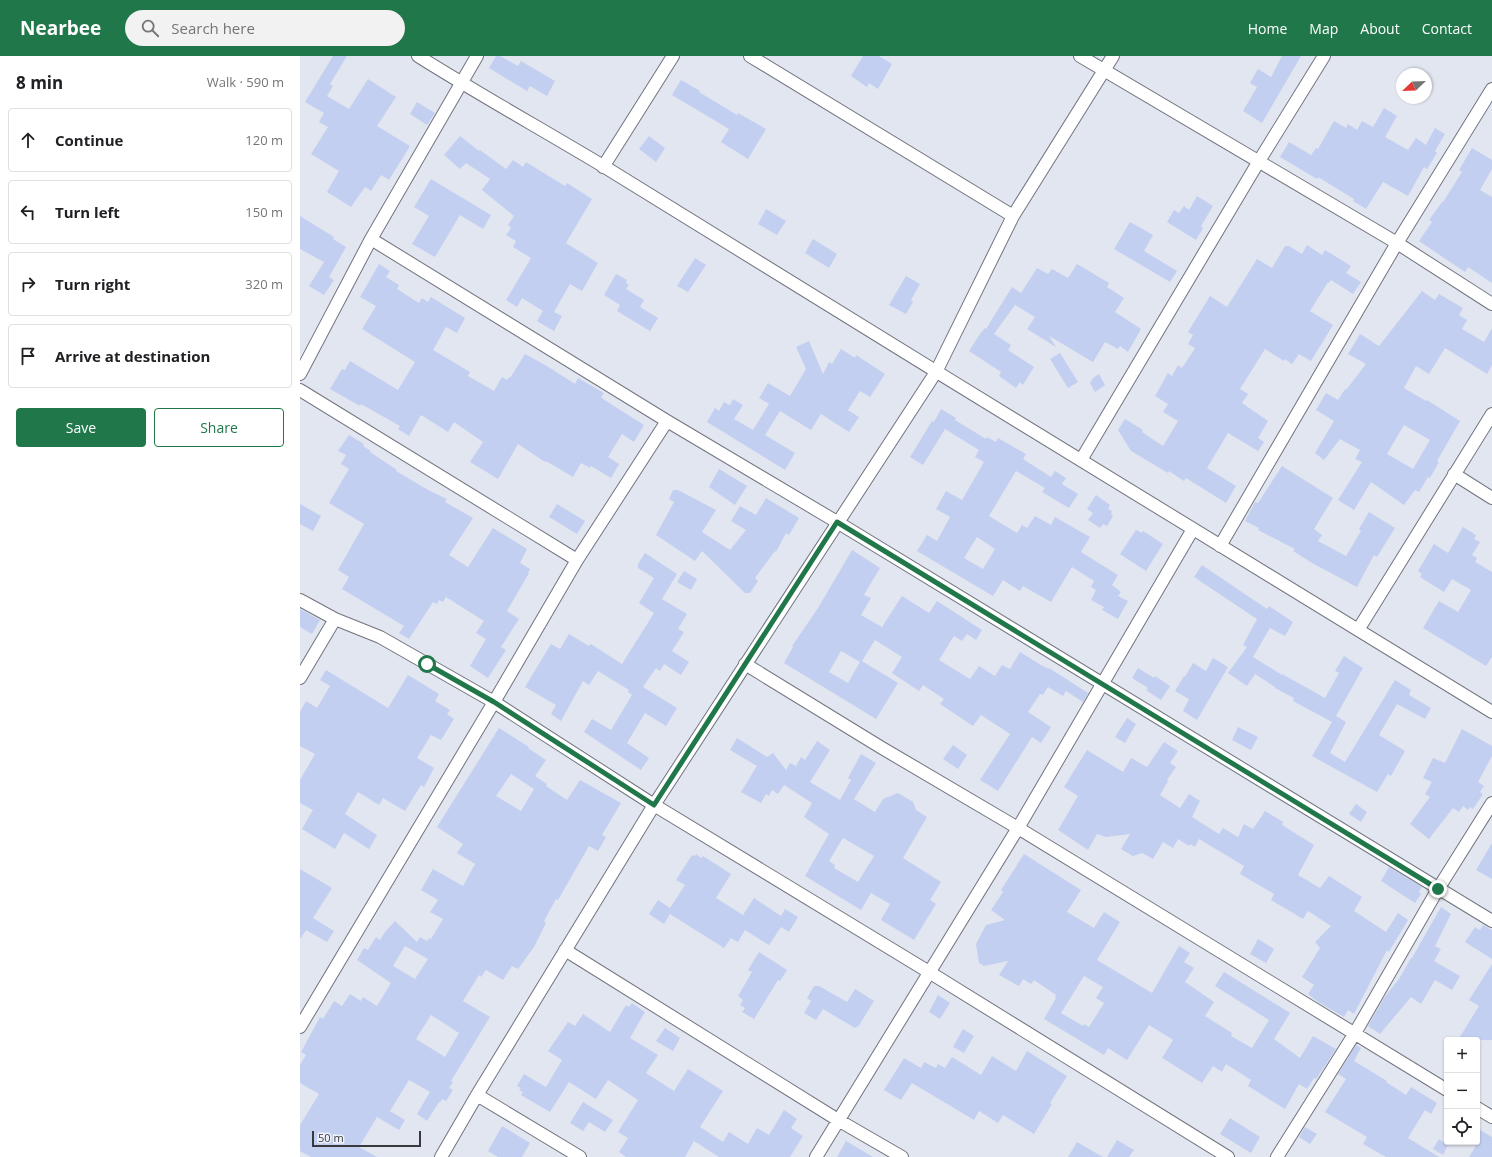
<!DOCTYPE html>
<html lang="en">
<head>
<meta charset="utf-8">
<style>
	:root { --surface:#fff; --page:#f2f2f2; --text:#202124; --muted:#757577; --line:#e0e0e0; --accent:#20774a }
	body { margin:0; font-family:"Open Sans",sans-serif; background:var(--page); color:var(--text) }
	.controls { position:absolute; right:12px; bottom:12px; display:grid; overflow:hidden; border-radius:4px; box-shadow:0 1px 3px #0004 }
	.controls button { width:36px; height:36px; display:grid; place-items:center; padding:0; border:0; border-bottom:1px solid var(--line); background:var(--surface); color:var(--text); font:20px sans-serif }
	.compass { position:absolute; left:1096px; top:12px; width:36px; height:36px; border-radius:50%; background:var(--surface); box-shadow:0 1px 3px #0004; rotate:247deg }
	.scale { position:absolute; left:12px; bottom:10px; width:109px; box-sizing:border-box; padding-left:4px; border:2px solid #37393d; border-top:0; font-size:11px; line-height:14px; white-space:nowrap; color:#37393d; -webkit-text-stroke:3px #eff3fe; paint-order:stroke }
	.stop { position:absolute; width:12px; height:12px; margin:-9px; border:3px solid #20774a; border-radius:50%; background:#fff }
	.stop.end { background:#20774a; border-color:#fff; box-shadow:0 1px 4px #0008 }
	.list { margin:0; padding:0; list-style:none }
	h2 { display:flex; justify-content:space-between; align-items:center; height:52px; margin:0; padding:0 16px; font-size:17px }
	h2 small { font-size:13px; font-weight:400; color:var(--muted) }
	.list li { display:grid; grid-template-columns:26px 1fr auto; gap:12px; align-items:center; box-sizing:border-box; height:64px; margin:0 8px 8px; padding:0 8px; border:1px solid var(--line); border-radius:4px }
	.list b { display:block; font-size:15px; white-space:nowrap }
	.list em { font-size:13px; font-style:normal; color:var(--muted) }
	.actions { display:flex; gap:8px; padding:12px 16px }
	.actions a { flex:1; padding:9px 0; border:1px solid var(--accent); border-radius:4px; text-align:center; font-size:14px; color:var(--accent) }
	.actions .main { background:var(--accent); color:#fff }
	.icon { flex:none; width:22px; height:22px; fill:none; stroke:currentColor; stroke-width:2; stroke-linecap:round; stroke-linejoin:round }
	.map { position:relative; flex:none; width:1192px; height:1101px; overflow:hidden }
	header { display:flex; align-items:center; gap:24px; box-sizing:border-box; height:56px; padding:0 20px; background:var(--accent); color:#fff }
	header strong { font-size:19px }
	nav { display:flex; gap:22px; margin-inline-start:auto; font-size:14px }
	.search { width:280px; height:36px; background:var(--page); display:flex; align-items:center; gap:10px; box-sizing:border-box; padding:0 14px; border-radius:22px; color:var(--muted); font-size:15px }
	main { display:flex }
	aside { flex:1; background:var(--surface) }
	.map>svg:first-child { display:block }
	.building { fill:#c3cff0; fill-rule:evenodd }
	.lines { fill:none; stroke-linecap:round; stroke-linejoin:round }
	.street-casing { stroke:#71747e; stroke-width:14 }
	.street { stroke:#fff; stroke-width:12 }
	.route { stroke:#20774a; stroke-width:5 }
</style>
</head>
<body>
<header>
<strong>Nearbee</strong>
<div class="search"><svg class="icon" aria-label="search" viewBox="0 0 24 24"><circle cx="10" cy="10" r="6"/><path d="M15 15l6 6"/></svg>Search here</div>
<nav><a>Home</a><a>Map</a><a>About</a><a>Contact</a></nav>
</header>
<main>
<aside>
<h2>8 min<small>Walk · 590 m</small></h2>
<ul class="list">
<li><svg class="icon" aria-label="ahead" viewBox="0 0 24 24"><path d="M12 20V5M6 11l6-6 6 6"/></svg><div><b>Continue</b></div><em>120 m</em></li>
<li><svg class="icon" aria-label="left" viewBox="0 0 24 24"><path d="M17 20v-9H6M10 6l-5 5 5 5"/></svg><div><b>Turn left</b></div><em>150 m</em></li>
<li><svg class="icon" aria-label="right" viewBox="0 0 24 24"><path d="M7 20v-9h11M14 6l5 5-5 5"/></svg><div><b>Turn right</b></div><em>320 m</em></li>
<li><svg class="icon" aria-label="arrive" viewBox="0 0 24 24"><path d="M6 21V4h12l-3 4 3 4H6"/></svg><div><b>Arrive at destination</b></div></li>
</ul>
<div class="actions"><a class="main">Save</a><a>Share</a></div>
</aside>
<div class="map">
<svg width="1192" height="1101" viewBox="0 0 1192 1101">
	<rect width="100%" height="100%" fill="#e2e6f0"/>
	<path class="building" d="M33,0h14l-17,28 3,2 -6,10 22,13 19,-30 28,18 -19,29 33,20 -21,34 -8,-5 -10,16 -6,-4 -14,20 -24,-15 12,-21 -28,-17 17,-27 -9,-5 5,-9 -19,-11z
		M196,0h4l18,10 3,-5 34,20 -8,15 -17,-10 -3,5 -38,-23z
		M563,0h16l13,8 -14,25 -9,-6 -2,4 -16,-11z
		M982,0h19l-39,67 -19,-12 14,-24 -7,-4 8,-14 13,8z
		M381,24l19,11 -1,1 38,23 1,-2 28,16 -18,30 -27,-17 8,-13 -57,-34z
		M117,46l18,11 -8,12 -17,-11z
		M1084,52l13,8 -12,21 23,13 8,-12 10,7 9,-17 10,6 -10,17 2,2 -10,16 -3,-2 -16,29 -25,-14 -17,27 -13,-8 1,-2 -36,-22 -1,2 -37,-22 9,-15 22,13 5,-7 2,1 16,-28 12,7 2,-4 9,6 5,-9 11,6z
		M160,80l19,15 1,-1 26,19 7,-9 10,7 3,-5 39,24 2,-3 25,16 -26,44 32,20 -16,28 -12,-7 -16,28 8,4 -8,15 -17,-10 6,-10 -21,-13 -5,9 -11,-7 25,-42 -18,-11 3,-6 -10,-6 5,-7 -3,-3 6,-9 -32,-26 8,-11 -24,-16 -6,6 -16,-14z
		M349,80l16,12 -9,14 -17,-13z
		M1172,92l20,12v9l-12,21 12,7v86l-24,-16 -3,5 -46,-31 13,-19 -3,-2 13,-18h1l19,-30 -3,-2z
		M131,123l60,36 -8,14 -23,-14 -25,42 -23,-13 17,-28 -15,-9z
		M897,140l16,10 -12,20 2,2 -7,12 -29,-18 7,-12 5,3 5,-7 5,4z
		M466,153l20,12 -9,14 -19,-11z
		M0,160l34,21 -1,2 13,8 -17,30 5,3 -10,15 -15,-9 15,-24 -24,-13z
		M830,166l23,13 -9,16 33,20 -7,11 -56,-33z
		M513,183l24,15 -8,14 -24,-15z
		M1007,189l15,10 3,-5 26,16 -5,7 15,9 -8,12 -22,-14 -2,3 -1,-1 -18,29 23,14 -22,36 -12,-7 -7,10 -7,-5 -1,2 -19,-12 -25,40 8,5 -6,9 26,18 -10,17 6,4 -6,9 -30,-18 -21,35 29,18 -10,17 -40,-25 -2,3 -15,-10 -1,2 -37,-22 -13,-21 7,-11 18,11 -1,2 21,14 15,-25 -15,-9 5,-8 -13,-8 13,-23 4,3 6,-11 4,3 13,-20 -7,-4 5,-9 -5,-3 22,-36 17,11 30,-48 15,9 13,-22h4l13,8z
		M395,202l11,7 -18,27 -11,-6z
		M79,208l11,7 -4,6 13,8 -2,4 22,14 3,-5 6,4 3,-5 34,21 -8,15 -11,-6 -13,23 37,22 -2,4 26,15 8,-14 5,3 2,-3 1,1 15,-24 22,12 28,18 3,-6 26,15 -3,4 2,2 41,26 -10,17 -12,-8 -14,23 11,7 -8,14 -20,-12 -1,2 -9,-5 -8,14 -27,-16 -1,1 -27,-18 -20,35 -28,-17 13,-20 -29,-20 -6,10 -27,-17 -12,21 -11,-7 2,-3 -39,-22 -1,2 -30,-17 12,-20 3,1 5,-9 48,29 17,-28 -53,-33 14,-23 -16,-9z
		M777,208l32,19 -2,4 17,11 -9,14 26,17 -13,23 -8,-6 -2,3 -13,-7 -12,20 -44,-26 7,11 -29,-18 8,-12 -20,-12 -21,29 17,11 -3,5 26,17 -11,18 -3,-3 -4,6 -17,-12 2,-4 -32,-21 11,-17 5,-6 1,1 26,-42 9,6 16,-25 11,6 4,-5 16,9z
		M316,218l11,6 -1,3 3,2 -3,4 18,11 -4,7 18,11 -8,13 -33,-20 3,-6 -16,-10z
		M606,220l14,8 -9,16 2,2 -7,12 -17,-9z
		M1122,235l13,9 4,-6 24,14 -4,7 8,5 -5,9 22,13 8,-14v37l-5,9 -42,-26 -16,26 -13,-8 -12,22 22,13 1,-1 33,21 -23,40 2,1 -9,16 -2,-1 -9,15 -4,-2 -11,15 -33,-23 -17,28 -16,-10 24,-38 -7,-3 5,-9 -20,-11 -16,21 -9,-7 19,-32 -18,-11 10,-17 12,7 7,-11 1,1 20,-26 -18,-10 12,-20 19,12zM1104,369l26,15 -17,29 -26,-15z
		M509,285l14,33 6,-12 3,2 9,-15 14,9 1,-3 29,19 -15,23 -10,-6 -12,19 11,7 -10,15 -28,-18 -10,16 -31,-19 -15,24 30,18 -10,17 -78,-48 8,-14 4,3 5,-9 6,3 3,-6 10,6 -9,14 19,11 16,-26 -10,-6 9,-15 22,13 16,-27 -10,-22z
		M760,297l18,29 -10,6 -18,-29z
		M799,318l6,11 -10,7 -5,-9 3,-5z
		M641,353l15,9 -1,2 31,19 1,-2 9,5 2,-4 28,16 -3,5 28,18 4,-6 11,7 -4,6 16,10 -9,14 -27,-16 3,-4 -29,-17 -27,45 28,17 5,-8 5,3 8,-12 16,9 4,-8 35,20 -9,15 37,23 -6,10 9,7 -3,4 10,5 -10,18 -16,-9 2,-3 -13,-7 5,-10 -5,-3 3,-6 -22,-14 -21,35 -28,-16 -3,5 -17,-11 -10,16 -76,-45 10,-16 10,6 13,-24 -14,-8 10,-18 16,9 22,-38 -9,-5 4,-7 -34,-21 -22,36 -13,-8 22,-36 2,1zM677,481l18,12 -12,20 -19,-11z
		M49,379l15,9 -1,2 8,5 -1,1 27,18 -1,1 32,19 19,9 -2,3 28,16 -24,37 19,12 25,-39 34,21 -7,14 10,6 -2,4h1l-22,38 12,8 -18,28 5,3 -18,28 -18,-12 16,-27 -10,-6 8,-12 -16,-10 -22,-14 -3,5 -4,-2 -2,4 -4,-2 -24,37 -10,-6 5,-7 -62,-37 7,-12 -11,-7 26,-46 -35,-21 20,-34 -8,-5 5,-9 -8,-4z
		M982,410l51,32 -19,31 8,6 -4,6 28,15 15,-25 -2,-2 10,-17 26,16 -18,29 -3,-2 -17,32 -45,-24 -19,-12 2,-2 -37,-19 1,-2 -14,-7 10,-19 3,1z
		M419,413l28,17 -12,19 -26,-18z
		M373,434h5l38,20 -14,22 28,18 16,-20 -15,-9 9,-15 16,9 10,-17 33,20 -10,17 -3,-2 -10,19 -1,-1 -20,27 3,3 -8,12h-5l-43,-42 -7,10 -39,-26 18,-33 -5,-3z
		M796,439l14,10 -2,4 4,2 -1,3 2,2 -6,10 -4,-2 -3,4 -12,-8 5,-7 -6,-4z
		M0,448l21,12 -8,15 -13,-7z
		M257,448l28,17 -8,13 -28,-17z
		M1163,471l13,8 -2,4 6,3 -8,13 5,3 -2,4 17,10v85l-6,9 -63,-38 16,-27 19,11 13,-22 -19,-11 -8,13 -24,-15 2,-3 -4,-3 16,-27 14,9z
		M836,474l6,3 1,-2 20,13 -17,27 -26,-17z
		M552,494l28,18 -16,27 7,3 -10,17 21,12 20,-31 27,17 8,-12 45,29 -6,10 -9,-6 -5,7 -8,-5 -15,24 31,19 9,-13 16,10 7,-11 8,4 10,-17 21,13 8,4v-1l39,25 -5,9 -17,-11 -3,5 -15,-9 -5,8 -3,-1 -12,18 23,15 -10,16 -9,-6 -34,54 -18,-11 30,-46 -29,-19 -8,11 -33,-22 4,-5 -21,-14 -4,6 -27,-18 10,-16 -27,-17 -13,21 36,22 -22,36 -92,-56 9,-16 -1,-1 26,-38zM541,595l19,11 -12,21 -19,-11z
		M345,497l32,21 -15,25 25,15 -9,15 6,3 -12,19 17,11 -8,13 -17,-11 -4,7 -4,-3 -13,19 34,21 -11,18 -21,-13 -18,30 22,15 -8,12 -57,-38 8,-13 19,11 21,-35 -4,-3 1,-2 -31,-19 -9,14 -6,-4 -22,40 -10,-7 5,-9 -31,-18 26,-43 9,5 9,-15 20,12 2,-2 31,20 32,-51 -15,-10 15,-25 -16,-10v-4z
		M902,509l65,44 2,-3 24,16 -8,14 -15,-8 -17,29 29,18v-1l43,24 14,-25 -4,-2 9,-15 19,12 -27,48 10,6 -16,31 15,9 50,-82 16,10 -2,5 22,13 -6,11 -28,-15 -18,31 26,16 -14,25 -3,-2 -11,18 -65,-36 20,-34 -39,-21 1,-3 -19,-10v-1l-20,-13 -8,12 -19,-13 19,-26 -4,-2 14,-26 -63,-42z
		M384,515l13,8 -6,11 -14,-8z
		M0,553l20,11 -8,14 -12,-7z
		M913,602l15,9 -31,53 -14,-9 6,-12 -14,-8 9,-15 1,1 8,-14 13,8z
		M838,612l16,10 1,-2 15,10 -9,14 -15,-10 2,-2 -16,-10z
		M26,614l62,38 20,-33 31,19 -4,7 15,9 -3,4 7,5 -13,21 -10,-5 -14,23 17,10 -10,19 -3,-2 -16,26 -22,-13 -4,7 -21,-13 -13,22 32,21 -8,14 -25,-16 -9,16 -33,-20 11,-19 -13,-7v-23l15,-26 -15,-8v-34l6,-11 11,7 13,-22 -10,-6z
		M827,662l9,6 -11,19 -10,-6z
		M938,671l20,10 -7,13 -19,-10z
		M199,672l30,19 -1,1 18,12 -11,16 12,8 -1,2 21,14 13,-20 41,23 -19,32 4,2 -8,14 -9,-5 -31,54 -2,-1 -12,22 2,2 -12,24 -16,22 -6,-3 -9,14 -17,-10 -5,7 -2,-2 -16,26 27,16 -39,64 2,1 -4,6 4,2 -7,11 -4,-2 -2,4 -1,-1 -12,19 -10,-7 13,-22 -21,-12 -19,31 15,9 -6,10 -22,-13 -18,30 18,10h-66l-11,-6v-26l19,-31 -19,-11v-18l6,-10 -5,-3 19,-35 3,2 11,-18 8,5 8,-12 11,7 2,-4 14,9 14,-23 -34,-23 7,-12 4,2 8,-13 4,3 5,-8 10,-11 22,21 3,-5 7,4 2,-3 2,1 12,-20 -13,-7 8,-12 -17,-10 12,-21 30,17 12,-22 -18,-11 6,-9 -26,-17zM211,718l23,15 -13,22 -25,-15zM105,890l23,13 -13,20 -22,-13zM131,959l28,18 -14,24 -29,-18z
		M1162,673l30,17v10l-14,26 6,4 -4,6 3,2 -10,15 -3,-2 -2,3 -5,-4 -4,6 -6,-4 -24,31 -19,-15 20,-27 -5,-3 7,-12 -9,-4 10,-20 12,5z
		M437,682l30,19 6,-4 13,17 4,-7 6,3 5,-9 4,3 12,-19 13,9 -20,32 30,18 11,-20 -3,-2 13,-24 15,9 -22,36 21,13 8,-13 15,-6 15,9 3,8 11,7 -24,41 38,24 -11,18 6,4 -22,36 -33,-20 9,-16 -19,-11 -10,17 -56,-34 24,-42 -25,-17 8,-14 -28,-18 -6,9 -6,-4 -3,6 -3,-2 -5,9 -20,-11 16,-26 -27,-16zM543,782l31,18 -16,26 -24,-14 1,-3 -6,-4z
		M864,686l14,9 -8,12 6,4 -9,13 1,1 -8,14 20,13 9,-14 11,7 -8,16 27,17 4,-6 15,9 6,-13 9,5 12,-18 18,11 -1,3 32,20 -16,30 22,13 9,-12 33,21 -8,14 32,21 12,-19 10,7 -18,30 -2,2 -1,-2 -33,64 -6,-4 -4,7 -26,-15 -10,-8 6,-9 -12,-8 18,-29 -5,-6 16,-16 -23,-15 -5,8 -32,-19 3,-6 -34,-20 4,-8 -45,-27 -4,8 -5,-3 -1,2 -11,-7 -5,9 -10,-6 -10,17 -11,-6 -9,3 -12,-7 9,-15 -24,3 -9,-3 -9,16 -30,-20 20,-34 -14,-9 23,-37 36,22 8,-14 16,9z
		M653,689l14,10 -9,14 -15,-10z
		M1056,748l11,8 -6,10 -12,-8z
		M1192,787v36l-16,-9z
		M396,798l5,4 2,-2 28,18 -15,24 27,17 11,-17 27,18 4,-7 13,8 -9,15 -8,-5 -12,18 -24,-15 -7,12 -7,-4 -7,10 -54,-34 -6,10 -15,-10 9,-14 12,8 15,-23 -9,-5 16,-25 3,1z
		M724,798l57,36 -14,22 27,16 10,-16 16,10 -23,38 55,33 27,-47 11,7 -6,9 10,6 -9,14 29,20 -9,14 27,17 -1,3 21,12 17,-28 -54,-34 9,-14 66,41 -16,26 26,19 13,-22 23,13 -20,30 -2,-1 -7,11 -8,-5 -14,25 -37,-23 3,-6 -25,-16 -4,8 -9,-6 -11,17 -38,-24 -2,-1 11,-18 -24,-15 -22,35 -19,-12 -4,7 -60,-36 12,-21 -1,-1 1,-2 -22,-15 -3,4 -8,-5 -4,7 -20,-11 9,-14 -24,5 -5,-3 -3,-19 10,-19 19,-5 -14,-10 12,-18 -2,-2zM784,920l19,11 -7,11 8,5 -15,24 -5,-3 -1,2 -22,-13z
		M1089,811l33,20 -3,5 2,2 -6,9 -34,-22z
		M0,813l32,19 -19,30 21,13 -7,11 -21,-12 -6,9z
		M1141,851l10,7 -16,32 6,3 -7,12 26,15 -8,14 -17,-10 -14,24 -10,-7 -31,37 -12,-8 16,-28 15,-19 12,-21h1z
		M1183,869l9,5v29l-27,-17 10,-15 5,3z
		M958,883l16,10 -8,14 -16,-9z
		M459,896l28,18 -7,11 -2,-1 -24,39 -12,-7 3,-4 -5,-3 3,-5 -5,-4 14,-24 -4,-2z
		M1192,908v76h-34l21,-34 -10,-6z
		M514,930h5l28,16 8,-13 19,12 -16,26 -1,-1 -2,2 -32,-19 -7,11 -12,-7 7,-12 -4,-3z
		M638,939l12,8 -10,16 -11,-7z
		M332,947l13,9 -15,26 28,17 -12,18 28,18 14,-22 35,22 -23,36 23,15 6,-10 19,12 9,-16 12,7 15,-25 13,9 -6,9 12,8 -13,21h-71l-25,-16 -9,16h-59l-7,-5 9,-14 -10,-6 20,-32 -30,-20 -12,19 -27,-17 -19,30 -29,-17 2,-3 -4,-2 2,-2 -4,-2 7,-12 22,13 16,-27 -14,-9 20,-29 7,4 8,-12 27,18 16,-27 3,2z
		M365,972l15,10 -7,13 -17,-10z
		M663,973l11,7 -10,17 -11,-6z
		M1056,989l5,3 -7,13 33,20 -1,1 20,13 5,-8 26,16 -6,11 -6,-4 -17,28 31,19h-53l-23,-13 4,-7 -42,-25 21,-33 -8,-5z
		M727,995l40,25 -17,27 2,1 -18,30 -31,-19 -5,8 -19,-12 -5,9 -62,-37 -11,17 -17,-10 20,-32 17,10 3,-6 12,6 2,-4 7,4 7,-11 29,18 11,-19 24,15z
		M283,1046l30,18 -8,12 -16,-10 -6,9 -13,-8z
		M930,1062l30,19 -9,16 -31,-19z
		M202,1070l28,17 -8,14h-24l-10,-6z
		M1005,1071l12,7 -7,10 -11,-7z
		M1177,1072l15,9v20h-23l8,-13z
		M1139,1083l9,6 -5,10 -10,-6z
		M817,1084l17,10 -5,7h-22z
		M546,1085l27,16h-36z
		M777,1086l26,15h-35z"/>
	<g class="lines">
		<g class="street-casing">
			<path id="street" d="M118,0c62,39 127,75 190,113 294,182 589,363 884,543
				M450,0l263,160
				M780,0l317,187 95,61
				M303,111l70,-111
				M71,183l296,182 170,101 655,399
				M0,318l71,-135 106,-183
				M0,334l277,170
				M781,404l178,-299 65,-105
				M1154,418l38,24
				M920,490l177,-303 95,-154
				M0,544l35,19 45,18 114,65 160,103 275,167 299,185
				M1058,574l134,-216
				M445,608l137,84 136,80 429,262
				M0,622l35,-59
				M265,894l273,170 64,37
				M0,971l194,-325 83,-142 90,-139
				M177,1039l103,62
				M1177,1052l15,9
				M141,1101l36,-62 177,-290 282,-433 77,-156 100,-160
				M516,1101l202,-329 175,-299
				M977,1101l78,-124 83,-144 54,-86"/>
		</g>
		<use href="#street" class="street"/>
	</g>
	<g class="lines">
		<path class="route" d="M127,608l67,38 160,103 183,-283 601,367"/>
	</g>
</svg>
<div class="controls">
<button>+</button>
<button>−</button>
<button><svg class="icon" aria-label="locate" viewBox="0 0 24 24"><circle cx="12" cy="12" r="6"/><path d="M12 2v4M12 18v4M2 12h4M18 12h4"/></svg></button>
</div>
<svg class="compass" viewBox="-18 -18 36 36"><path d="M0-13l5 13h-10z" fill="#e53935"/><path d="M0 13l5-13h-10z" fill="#757577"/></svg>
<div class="scale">50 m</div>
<div class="stop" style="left:127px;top:608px"></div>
<div class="stop end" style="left:1138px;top:833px"></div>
</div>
</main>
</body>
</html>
